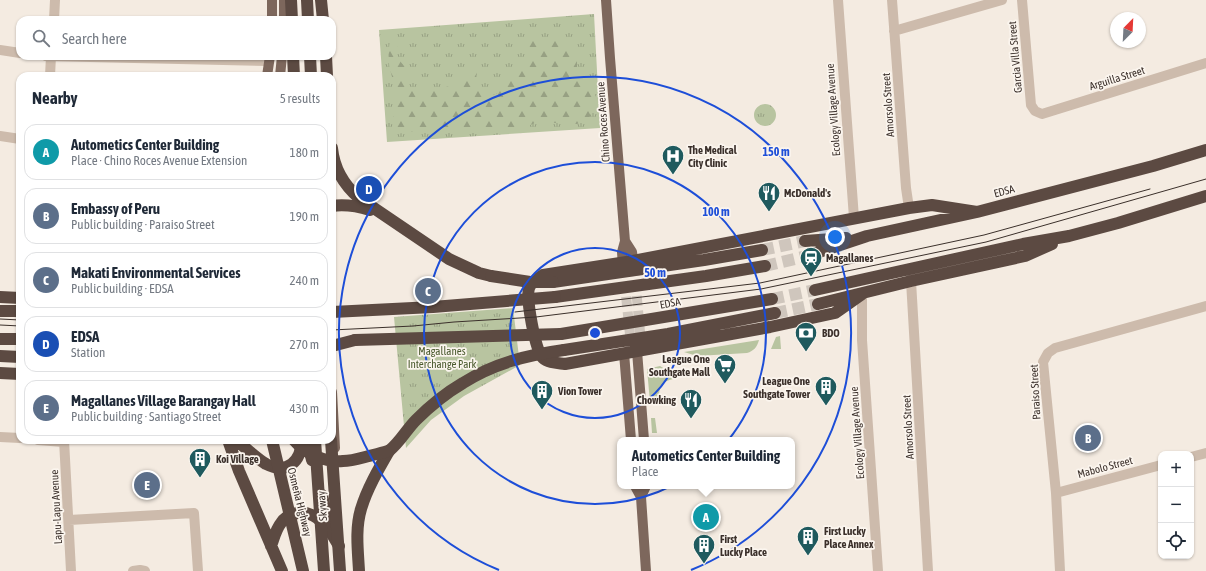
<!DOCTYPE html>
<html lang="en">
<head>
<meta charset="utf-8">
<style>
	:root { --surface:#fff; --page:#f6f6f7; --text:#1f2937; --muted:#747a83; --line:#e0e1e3; --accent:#1f5a5e }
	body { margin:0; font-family:"Asap Condensed",sans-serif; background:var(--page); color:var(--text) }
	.controls { position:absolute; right:12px; bottom:12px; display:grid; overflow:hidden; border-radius:8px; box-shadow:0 1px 3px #0004 }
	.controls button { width:36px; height:36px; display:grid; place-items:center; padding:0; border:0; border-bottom:1px solid var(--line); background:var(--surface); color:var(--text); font:20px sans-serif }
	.compass { position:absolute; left:1110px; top:12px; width:36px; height:36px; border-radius:50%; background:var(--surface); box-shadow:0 1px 3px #0004; rotate:24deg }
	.you { position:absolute; left:835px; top:237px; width:14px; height:14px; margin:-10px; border:3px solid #fff; border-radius:50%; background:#1a73e8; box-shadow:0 0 0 6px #1a73e833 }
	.badge { display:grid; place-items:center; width:26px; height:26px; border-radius:50%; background:var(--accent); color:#fff; font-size:13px; font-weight:700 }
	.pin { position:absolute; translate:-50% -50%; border:2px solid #fff; box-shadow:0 1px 4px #0006 }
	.popup { position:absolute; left:617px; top:437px; width:178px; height:52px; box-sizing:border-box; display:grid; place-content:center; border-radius:8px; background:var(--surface); filter:drop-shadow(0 1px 3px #0005); font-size:13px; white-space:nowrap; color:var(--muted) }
	.popup b { font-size:15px; color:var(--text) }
	.popup::after { content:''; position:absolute; left:50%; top:100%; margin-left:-8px; border:8px solid transparent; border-top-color:var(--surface) }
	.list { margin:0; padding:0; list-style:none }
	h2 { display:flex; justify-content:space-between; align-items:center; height:52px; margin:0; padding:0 16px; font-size:17px }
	h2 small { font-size:13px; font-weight:400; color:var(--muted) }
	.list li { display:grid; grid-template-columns:26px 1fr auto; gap:12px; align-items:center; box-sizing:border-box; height:56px; margin:0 8px 8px; padding:0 8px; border:1px solid var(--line); border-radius:12px }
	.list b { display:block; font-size:15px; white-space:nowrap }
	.list p { margin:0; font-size:13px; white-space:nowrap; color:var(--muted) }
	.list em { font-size:13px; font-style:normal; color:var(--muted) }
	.icon { flex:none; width:22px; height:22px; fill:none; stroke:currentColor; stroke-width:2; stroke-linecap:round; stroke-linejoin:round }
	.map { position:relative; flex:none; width:1206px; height:571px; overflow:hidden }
	.search { position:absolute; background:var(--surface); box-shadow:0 1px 3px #0004; left:16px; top:16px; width:320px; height:44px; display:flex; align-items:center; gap:10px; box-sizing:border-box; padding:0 14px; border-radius:12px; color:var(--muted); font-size:15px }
	.panel { position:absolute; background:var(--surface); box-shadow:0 1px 3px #0004; left:16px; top:72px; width:320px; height:372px; border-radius:12px }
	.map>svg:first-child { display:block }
	.grass { fill:url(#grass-tufts) }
	.forest { fill:url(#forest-firs) }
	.garden { fill:#b8c4a0 }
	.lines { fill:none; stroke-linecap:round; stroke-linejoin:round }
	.major-tunnel { stroke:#cfc6bd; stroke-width:10; stroke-dasharray:10 5; stroke-linecap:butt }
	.highway-tunnel { stroke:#cfc6bd; stroke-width:12; stroke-dasharray:12 6; stroke-linecap:butt }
	.minor { stroke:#cdbbac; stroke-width:10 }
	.major { stroke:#7d675c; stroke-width:10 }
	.highway { stroke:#5c4a42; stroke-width:12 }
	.tram { stroke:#3b302b; stroke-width:1 }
	.highway-bridge { stroke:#5c4a42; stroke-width:12 }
	.ring { fill:none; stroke:#1d4ed8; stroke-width:2 }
	.labels { text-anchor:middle; stroke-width:3.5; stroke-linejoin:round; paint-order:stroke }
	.street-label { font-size:11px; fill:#3b302b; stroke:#fbf5ee }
	.poi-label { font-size:11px; font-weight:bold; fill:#3b302b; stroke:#fbf5ee; text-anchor:start }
	.park-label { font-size:11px; fill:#4a5a2e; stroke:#fbf5ee }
	.centre { fill:#1d4ed8; stroke:#fbf5ee; stroke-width:2 }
	.ring-label { font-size:12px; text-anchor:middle; font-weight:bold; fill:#1d4ed8; stroke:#fbf5ee; stroke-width:3.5; stroke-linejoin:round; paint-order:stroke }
</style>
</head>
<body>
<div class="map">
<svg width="1206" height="571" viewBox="0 0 1206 571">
	<defs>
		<pattern id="grass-tufts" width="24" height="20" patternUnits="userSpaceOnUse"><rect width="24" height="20" fill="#b8c4a0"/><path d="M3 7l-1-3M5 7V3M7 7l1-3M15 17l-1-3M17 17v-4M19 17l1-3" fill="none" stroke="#97a083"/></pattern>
		<pattern id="forest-firs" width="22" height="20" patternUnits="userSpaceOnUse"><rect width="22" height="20" fill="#b8c4a0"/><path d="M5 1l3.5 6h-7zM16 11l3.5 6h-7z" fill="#97a083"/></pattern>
	</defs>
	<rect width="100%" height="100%" fill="#f4ebe1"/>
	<path class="grass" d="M594,14l6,114 -213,14 -8,-112z
		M754 115a11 11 0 1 1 22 0a11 11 0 1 1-22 0Z
		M513,308l7,57 -56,31 -33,24 -25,28 -12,-131z"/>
	<path class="forest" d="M529,36l33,4 6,4 9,18v11l12,7 7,17 -7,22 -12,5 -41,-2 -16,9 -35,-3 -62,2 -27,4c-9,-8 2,-31 1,-43 -1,-6 -5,-12 -6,-18 -3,-9 -3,-22 -1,-31h8c-2,13 -2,16 8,25v14l8,11 38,-6 13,-14 9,-4 3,3 -2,19 18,5 5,-2 1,-13 14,-2c15,-15 15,-21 16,-42z"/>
	<path class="garden" d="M780,336l1,13h-10l5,-12z
		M759,340c-2,7 -5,11 -12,13l-50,3 -13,-4z
		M660,366l13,8v5c-12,2 -15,11 -14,22l-9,1 -3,-33z
		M651,418h4l2,15h-5z"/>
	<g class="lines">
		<path class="major-tunnel" d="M634,266l7,77
			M623,267l8,77"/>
		<path class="highway-tunnel" d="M762,250l43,-9
			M765,266l42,-10
			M772,299l43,-9
			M775,313l43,-9"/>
		<path class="minor" d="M838,0l16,218
			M892,0l14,188 3,20
			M1022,0l9,105 4,6 7,3 164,-51
			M54,20l1,-20
			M894,31l108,-31
			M0,50l20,3
			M46,56l223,5
			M50,76l1,-20
			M0,136l20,3
			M911,281l17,290
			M862,294v46l16,231
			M0,437l20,1
			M38,440l26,2
			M64,440l7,131
			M1191,457l15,-4
			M1056,493l105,-28
			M69,520l125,-7 4,58
			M133,571l7,-1 5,1
			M1060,571l-4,-78 -13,-131 5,-9 7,-5 151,-42"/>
		<path class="major" d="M272,0v20
			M606,0l4,58 15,183 -3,11 1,15
			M284,20v-20
			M267,76l3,-20
			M280,76l2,-20
			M625,241l7,11 2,14
			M637,351l7,89
			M624,353l7,87
			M332,392l3,56
			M635,486l6,11 5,74
			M641,497l5,-11"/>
		<path class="highway" d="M291,0l1,20
			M307,0l1,20
			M321,0l2,20
			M293,56l1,20
			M310,56l1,20
			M326,56l1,20
			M332,148c2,20 12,37 27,50l90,61 30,14 12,3
			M332,206c14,-2 25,0 38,4
			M805,241l41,-3
			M807,256l60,-20 110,-24 176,-46 53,-16
			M553,282l151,-22 58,-10
			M815,290l208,-46 46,-8 49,-13 88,-27
			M862,294l-27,19 -65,14 -205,37c-7,-1 -17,-1 -22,-6 -8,-8 -17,-59 -14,-70 2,-6 9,-10 14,-13l90,-14 276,-53 23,-3 45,7
			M0,297l20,1
			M555,297l151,-21 59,-10
			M818,304l93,-23 114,-25 27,-12
			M0,311h20
			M561,334l211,-35
			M0,339h20
			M332,346l23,-6
			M564,350l104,-16 107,-21
			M0,356l20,1
			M0,373l20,1
			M228,440l11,31 43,100
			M236,440c10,8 20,18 30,24 22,11 35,-3 36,-24
			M307,440l5,20
			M322,495l8,36 9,15
			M271,546c3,-8 5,-17 10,-23 8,-12 25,-13 36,-5 4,3 6,6 9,9
			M359,571c-1,-20 -4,-42 2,-62 6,-20 17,-39 28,-58"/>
		<path class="tram" d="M515,312l245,-29 224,-48 166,-46
			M0,319l20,1
			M0,325l20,1
			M332,330l81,-4 41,-4 82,-5 225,-28 225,-47 220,-63"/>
		<path class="highway-bridge" d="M491,276l39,6h23
			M332,312l101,-5 122,-10
			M355,340l206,-6
			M272,440l31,131
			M294,440c11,13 31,23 49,21 9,0 18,-3 26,-5 6,-2 16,-3 21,-6 10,-8 17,-21 26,-30 14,-14 30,-27 47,-37 31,-20 65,-28 101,-33
			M315,440l9,131
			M331,440l9,131"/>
	</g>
	<g class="ring">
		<circle cx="595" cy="333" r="85"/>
		<circle cx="595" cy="333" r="171"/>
		<path d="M499 570A256 256 0 1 1 691 570"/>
	</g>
	<defs>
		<g id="hospital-pin" transform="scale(1.15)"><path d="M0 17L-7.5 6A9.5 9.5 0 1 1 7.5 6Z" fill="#1f5a5e" stroke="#fbf5ee"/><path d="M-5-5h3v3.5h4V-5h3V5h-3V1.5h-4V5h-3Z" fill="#fff"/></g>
		<g id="restaurant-pin" transform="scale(1.15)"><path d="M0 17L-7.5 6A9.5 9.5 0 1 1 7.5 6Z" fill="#1f5a5e" stroke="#fbf5ee"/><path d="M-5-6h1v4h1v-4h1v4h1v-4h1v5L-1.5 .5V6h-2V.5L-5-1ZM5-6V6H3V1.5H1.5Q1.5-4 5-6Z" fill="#fff"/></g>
		<g id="station-pin" transform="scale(1.15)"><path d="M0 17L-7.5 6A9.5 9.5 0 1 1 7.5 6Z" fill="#1f5a5e" stroke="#fbf5ee"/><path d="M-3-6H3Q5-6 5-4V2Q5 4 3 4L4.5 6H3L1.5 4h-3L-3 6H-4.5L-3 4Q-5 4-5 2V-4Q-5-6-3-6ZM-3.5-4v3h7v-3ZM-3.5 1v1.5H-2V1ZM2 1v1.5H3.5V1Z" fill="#fff"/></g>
		<g id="bank-pin" transform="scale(1.15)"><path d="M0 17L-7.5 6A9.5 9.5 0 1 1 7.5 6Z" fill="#1f5a5e" stroke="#fbf5ee"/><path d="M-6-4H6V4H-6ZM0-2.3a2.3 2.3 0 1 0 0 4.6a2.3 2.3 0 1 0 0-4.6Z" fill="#fff"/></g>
		<g id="supermarket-pin" transform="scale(1.15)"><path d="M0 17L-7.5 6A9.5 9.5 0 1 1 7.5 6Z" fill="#1f5a5e" stroke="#fbf5ee"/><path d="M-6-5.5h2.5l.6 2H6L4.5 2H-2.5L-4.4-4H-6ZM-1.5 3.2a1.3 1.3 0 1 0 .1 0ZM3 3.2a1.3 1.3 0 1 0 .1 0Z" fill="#fff"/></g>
		<g id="building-pin" transform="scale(1.15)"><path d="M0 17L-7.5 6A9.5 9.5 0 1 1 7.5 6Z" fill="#1f5a5e" stroke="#fbf5ee"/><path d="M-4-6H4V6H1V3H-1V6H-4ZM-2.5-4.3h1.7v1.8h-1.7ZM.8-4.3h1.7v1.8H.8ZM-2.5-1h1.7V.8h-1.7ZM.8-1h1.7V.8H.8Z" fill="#fff"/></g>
	</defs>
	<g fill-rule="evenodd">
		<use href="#hospital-pin" x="673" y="156"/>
		<use href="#restaurant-pin" x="769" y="193"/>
		<use href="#station-pin" x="811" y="258"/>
		<use href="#bank-pin" x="806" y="333"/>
		<use href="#supermarket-pin" x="725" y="365"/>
		<use href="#building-pin" x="826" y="387"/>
		<use href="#building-pin" x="542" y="391"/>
		<use href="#restaurant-pin" x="691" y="400"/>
		<use href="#building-pin" x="200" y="459"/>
		<use href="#building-pin" x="808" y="537"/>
		<use href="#building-pin" x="704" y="545"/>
	</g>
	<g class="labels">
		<g class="street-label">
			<text transform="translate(1015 57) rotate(-95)" y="4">Garcia Villa Street</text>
			<text transform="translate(1117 78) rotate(-17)" y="4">Arguilla Street</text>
			<text transform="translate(888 105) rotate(-94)" y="4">Amorsolo Street</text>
			<text transform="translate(833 110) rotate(-94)" y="4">Ecology Village Avenue</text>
			<text transform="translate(603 122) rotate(-94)" y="4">Chino Roces Avenue</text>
			<text transform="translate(1004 191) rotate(-15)" y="4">EDSA</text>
			<text transform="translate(670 303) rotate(-10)" y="4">EDSA</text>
			<text transform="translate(1035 392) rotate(-93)" y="4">Paraiso Street</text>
			<text transform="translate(908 427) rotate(-93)" y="4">Amorsolo Street</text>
			<text transform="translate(857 433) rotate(-94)" y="4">Ecology Village Avenue</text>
			<text transform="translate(1105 467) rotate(-15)" y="4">Mabolo Street</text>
			<text transform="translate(300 502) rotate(76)" y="4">Osmeña Highway</text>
			<text transform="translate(322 506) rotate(-94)" y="4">Skyway</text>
			<text transform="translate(56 507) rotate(-93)" y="4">Lapu-Lapu Avenue</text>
		</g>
		<g class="poi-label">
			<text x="688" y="154">The Medical<tspan x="688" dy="13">City Clinic</tspan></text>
			<text x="784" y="197">McDonald's</text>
			<text x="826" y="262">Magallanes</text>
			<text x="822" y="337">BDO</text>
			<text x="710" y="363" text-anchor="end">League One<tspan x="710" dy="13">Southgate Mall</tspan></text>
			<text x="810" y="385" text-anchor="end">League One<tspan x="810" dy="13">Southgate Tower</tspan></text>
			<text x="558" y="395">Vion Tower</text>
			<text x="676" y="404" text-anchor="end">Chowking</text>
			<text x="216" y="463">Koi Village</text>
			<text x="824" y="535">First Lucky<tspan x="824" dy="13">Place Annex</tspan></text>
			<text x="720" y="543">First<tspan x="720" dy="13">Lucky Place</tspan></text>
		</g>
		<g class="park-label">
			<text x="442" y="355">Magallanes<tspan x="442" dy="13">Interchange Park</tspan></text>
		</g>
	</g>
	<circle cx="595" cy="333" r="6" class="centre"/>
	<g class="ring-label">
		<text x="776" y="156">150 m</text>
		<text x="716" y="216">100 m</text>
		<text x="655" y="277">50 m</text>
	</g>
</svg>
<div class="controls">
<button>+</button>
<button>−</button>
<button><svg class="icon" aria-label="locate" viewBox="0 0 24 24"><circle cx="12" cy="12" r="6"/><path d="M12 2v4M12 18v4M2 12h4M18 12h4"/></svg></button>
</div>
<svg class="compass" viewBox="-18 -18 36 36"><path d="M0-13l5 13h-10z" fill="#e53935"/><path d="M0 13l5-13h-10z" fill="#747a83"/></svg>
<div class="you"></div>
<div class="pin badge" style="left:706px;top:517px;background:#0f9aa8">A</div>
<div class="popup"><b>Autometics Center Building</b>Place</div>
<div class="pin badge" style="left:1088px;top:438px;background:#5c6f8a">B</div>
<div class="pin badge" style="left:428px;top:291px;background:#5c6f8a">C</div>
<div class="pin badge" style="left:369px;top:189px;background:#1a4fb4">D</div>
<div class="pin badge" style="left:147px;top:485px;background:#5c6f8a">E</div>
<div class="search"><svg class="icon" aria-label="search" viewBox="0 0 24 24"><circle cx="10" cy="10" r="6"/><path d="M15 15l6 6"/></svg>Search here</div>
<section class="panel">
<h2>Nearby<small>5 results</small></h2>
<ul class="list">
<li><span class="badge" style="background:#0f9aa8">A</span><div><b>Autometics Center Building</b><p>Place · Chino Roces Avenue Extension</p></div><em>180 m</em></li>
<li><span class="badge" style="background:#5c6f8a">B</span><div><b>Embassy of Peru</b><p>Public building · Paraiso Street</p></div><em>190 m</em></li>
<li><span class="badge" style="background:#5c6f8a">C</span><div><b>Makati Environmental Services</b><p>Public building · EDSA</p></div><em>240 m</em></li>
<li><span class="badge" style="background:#1a4fb4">D</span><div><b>EDSA</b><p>Station</p></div><em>270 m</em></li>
<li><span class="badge" style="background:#5c6f8a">E</span><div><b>Magallanes Village Barangay Hall</b><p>Public building · Santiago Street</p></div><em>430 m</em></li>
</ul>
</section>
</div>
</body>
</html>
